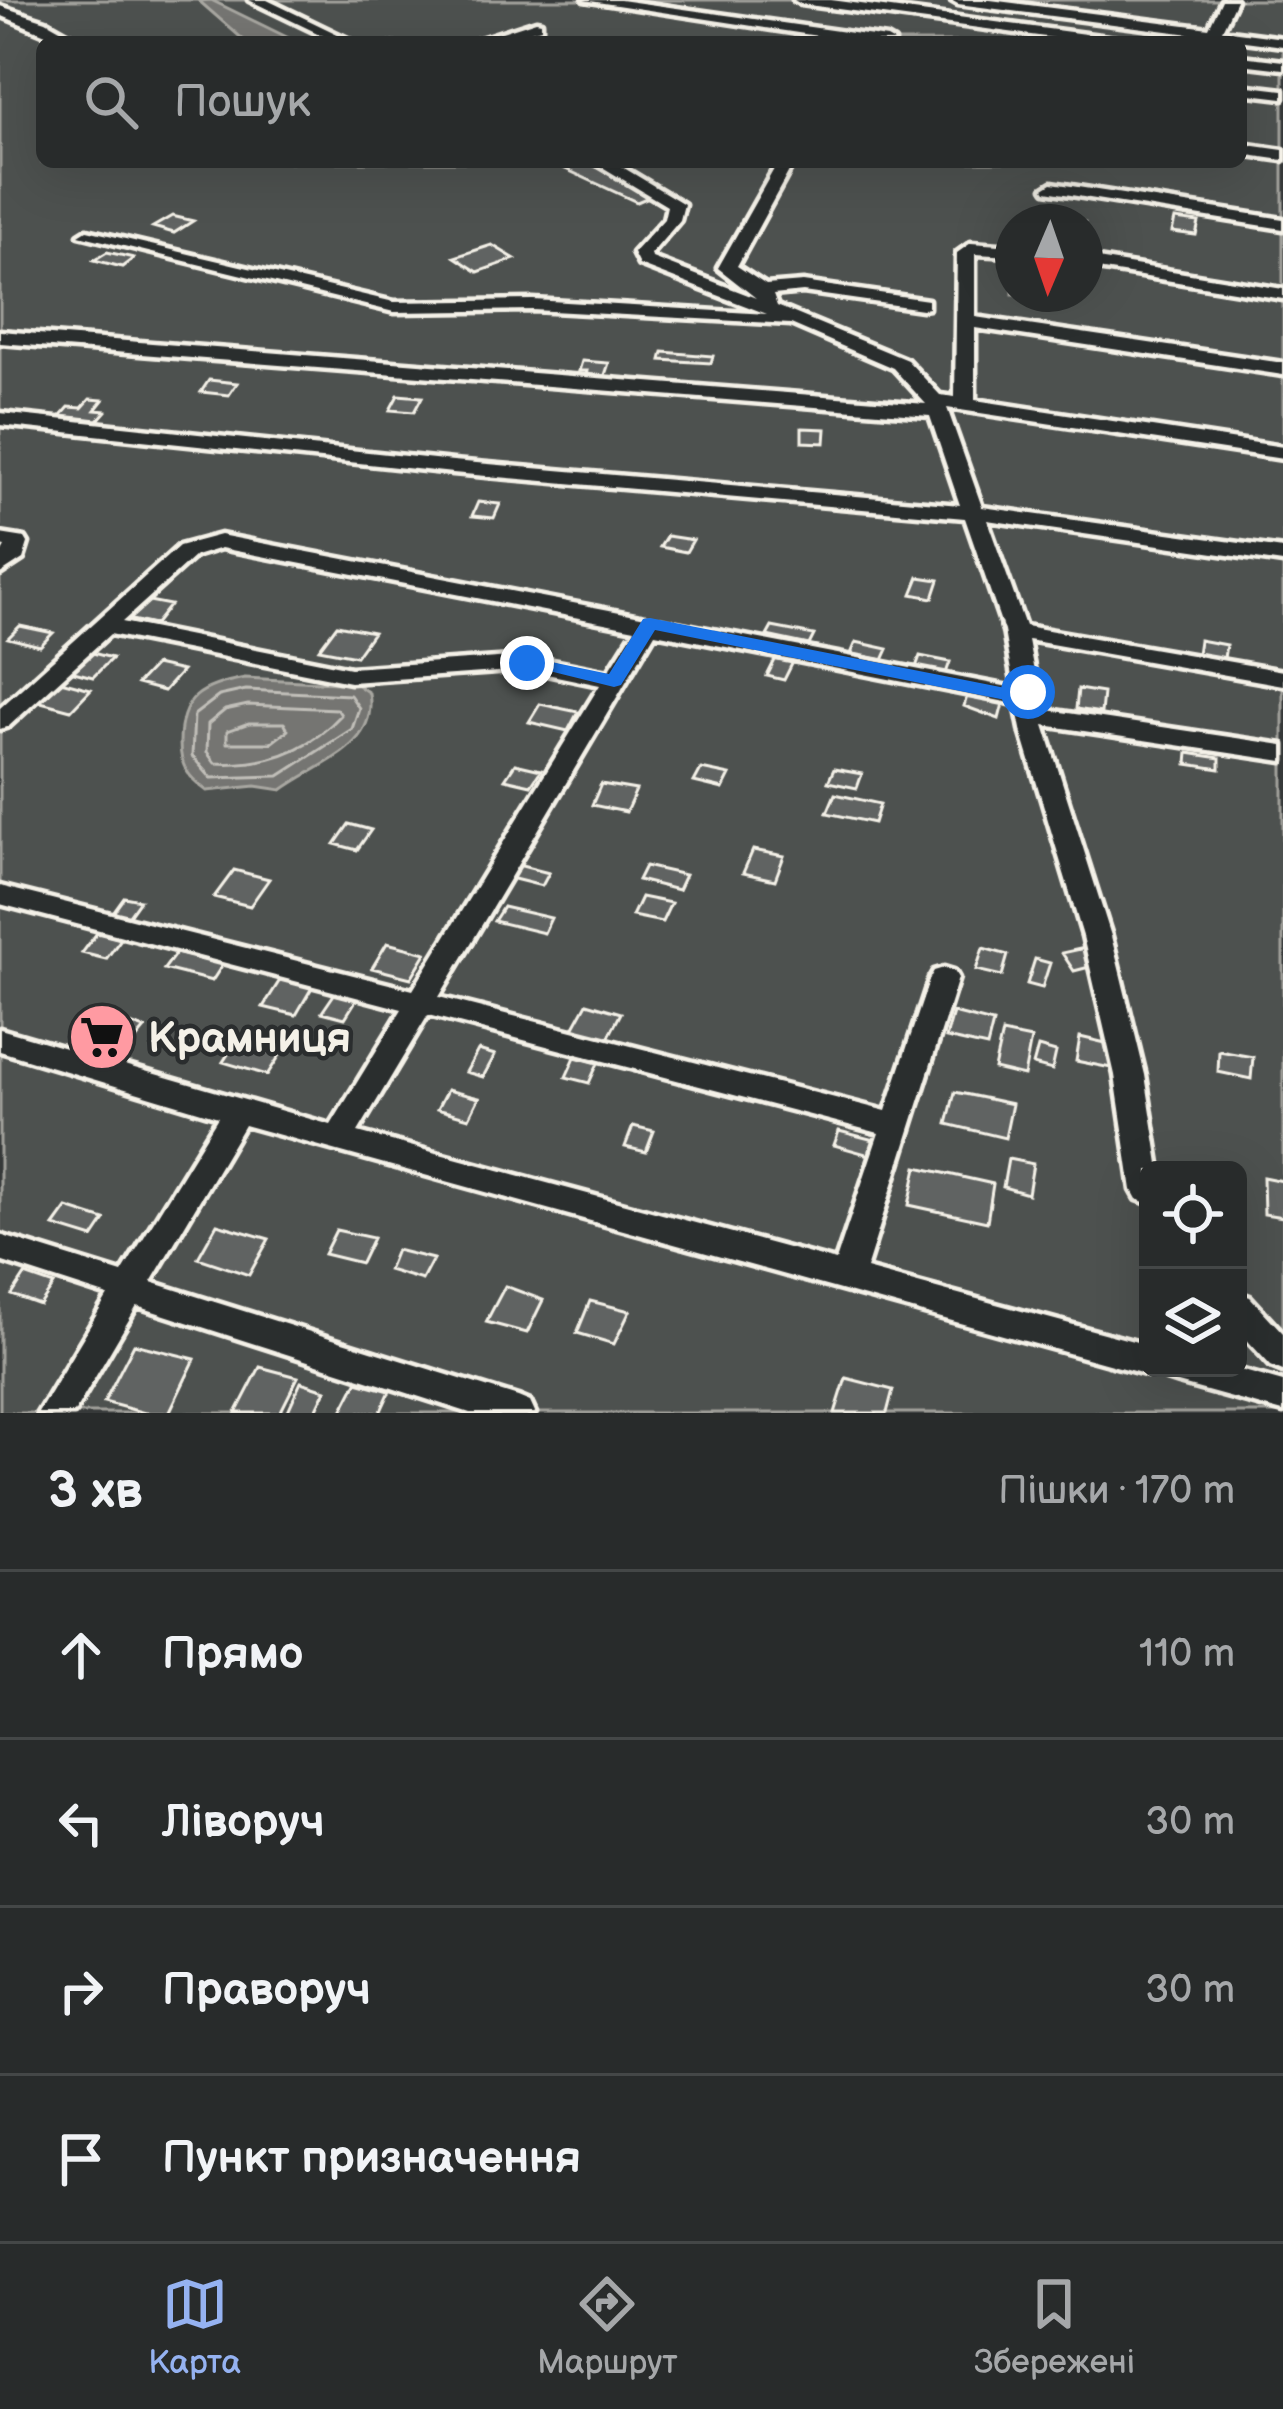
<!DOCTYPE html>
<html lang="uk">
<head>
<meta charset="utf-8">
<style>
	:root { --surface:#282b2b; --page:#343737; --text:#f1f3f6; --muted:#a5a7a9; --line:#444747; --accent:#95b2f1 }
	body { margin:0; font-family:"Balsamiq Sans",sans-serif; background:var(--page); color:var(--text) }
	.controls { position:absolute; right:36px; bottom:36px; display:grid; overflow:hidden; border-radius:18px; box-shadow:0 12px 48px #0002 }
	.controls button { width:108px; height:108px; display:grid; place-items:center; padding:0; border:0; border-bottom:3px solid var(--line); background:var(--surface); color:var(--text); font:60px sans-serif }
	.compass { position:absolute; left:995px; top:204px; width:108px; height:108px; border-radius:50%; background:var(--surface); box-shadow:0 12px 48px #0002; rotate:182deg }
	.stop { position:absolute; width:36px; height:36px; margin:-27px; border:9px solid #1a73e8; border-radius:50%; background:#fff }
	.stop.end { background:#1a73e8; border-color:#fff; box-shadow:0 3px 12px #0008 }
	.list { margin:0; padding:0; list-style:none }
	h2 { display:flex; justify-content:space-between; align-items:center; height:156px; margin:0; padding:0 48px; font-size:51px }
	h2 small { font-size:39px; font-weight:400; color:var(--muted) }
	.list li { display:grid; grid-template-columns:78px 1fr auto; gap:36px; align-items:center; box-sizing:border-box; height:168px; padding:0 48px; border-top:3px solid var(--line) }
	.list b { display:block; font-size:45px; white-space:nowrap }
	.list em { font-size:39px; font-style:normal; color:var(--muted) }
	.icon { flex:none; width:66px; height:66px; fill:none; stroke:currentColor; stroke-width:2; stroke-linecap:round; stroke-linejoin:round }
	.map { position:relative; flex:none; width:1283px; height:1413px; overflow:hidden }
	.search { position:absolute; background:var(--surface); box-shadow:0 12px 48px #0002; left:36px; right:36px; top:36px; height:132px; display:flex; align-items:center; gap:30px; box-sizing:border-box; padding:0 42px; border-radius:18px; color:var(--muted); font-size:45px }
	.sheet { height:828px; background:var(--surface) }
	nav { display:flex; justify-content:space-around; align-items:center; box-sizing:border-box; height:168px; border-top:3px solid var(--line); background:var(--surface); font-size:33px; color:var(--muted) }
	nav a { display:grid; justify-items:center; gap:6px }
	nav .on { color:var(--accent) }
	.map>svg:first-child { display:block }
	.green { fill:#4e514f; stroke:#a1a19c; stroke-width:3; fill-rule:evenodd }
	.water { fill:#757572; stroke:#a8a7a1; stroke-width:3 }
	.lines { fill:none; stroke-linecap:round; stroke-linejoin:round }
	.shore { stroke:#c1bfb9; stroke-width:3 }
	.building { fill:#616362; stroke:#f4f1e8; stroke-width:3 }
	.minor-casing { stroke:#f4f1e8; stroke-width:9 }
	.minor { fill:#2a2d2e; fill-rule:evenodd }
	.route { fill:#1a73e8 }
	.labels { text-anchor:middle; stroke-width:9; stroke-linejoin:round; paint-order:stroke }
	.near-poi-label { font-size:42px; font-weight:bold; fill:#f4f1e8; stroke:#2a2d2e; text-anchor:start }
</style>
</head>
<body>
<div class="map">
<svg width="1283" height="1413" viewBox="0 0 1283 1413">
	<rect width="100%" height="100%" fill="#363939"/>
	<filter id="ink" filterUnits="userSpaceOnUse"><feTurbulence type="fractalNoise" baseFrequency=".00833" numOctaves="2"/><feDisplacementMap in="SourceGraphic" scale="24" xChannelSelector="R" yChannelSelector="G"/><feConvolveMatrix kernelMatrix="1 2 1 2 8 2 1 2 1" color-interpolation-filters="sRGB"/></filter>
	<g filter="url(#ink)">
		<path class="green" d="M0,0h1283v1413h-1283zM42,42h1199v120h-1199zM1013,222h72v72h-72zM1148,1170h90v198h-90z"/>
		<path class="water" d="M211,0l86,42h-51l-47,-41z
			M245,678l111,6 13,9c10,55 -51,70 -87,97l-26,-4 -49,5c-19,-14 -27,-25 -27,-48 0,-46 21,-57 65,-65z"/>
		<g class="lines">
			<path class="shore" d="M246,690l104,5 9,13 -7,21 -73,47 -68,2 -19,-22 2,-41 25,-19z
				M248,705l89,4 4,6c-34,37 -77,51 -126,48l-8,-11 1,-28 17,-14z
				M249,723h35l4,7 -17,13h-44v-12z"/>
		</g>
		<path class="building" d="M550,162h35l71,32 -19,8z
			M172,216l21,5 -19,12 -21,-6z
			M1175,219l24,3 -3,13 -24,-3z
			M492,245l23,14 -37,13 -23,-15z
			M107,252l27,6 -12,9 -28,-7z
			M663,352l50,4 -2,7 -50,-3z
			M582,361l27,2 -6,18 -18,-1 2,-9h-8z
			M209,380l28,3 -8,12 -28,-3z
			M398,395l24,2 -8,15 -24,-2z
			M90,399l13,1 -8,10 11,1 -8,9 -37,-4 8,-9 13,1z
			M802,428l24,1 -1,14 -23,-1z
			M478,502l22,2 -6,14 -22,-2z
			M667,536l26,4 -7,12 -26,-5z
			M919,577l20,3 -6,18 -21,-4z
			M144,600l26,5 -16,20 -27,-6z
			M337,625l36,7 -17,24 -37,-7z
			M20,626l33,7 -13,13 -32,-8z
			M772,627l42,8 -5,10 -42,-9z
			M1199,640l27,5 -2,13 -27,-4z
			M856,642l32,7 -5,11 -32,-6z
			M85,651l27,7 -19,19 -27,-7z
			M778,654l17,4 -11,22 -17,-4z
			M920,656l30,6 -5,14 -30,-6z
			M155,665l27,6 -18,20 -27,-7z
			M53,679l38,10 -20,21 -38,-10z
			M1078,689l25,4 -2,20 -25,-4z
			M968,693l36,7 -5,19 -35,-13z
			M540,704l38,8 -10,19 -39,-9z
			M1188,753l32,5v11l-33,-5z
			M515,764l26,6 -10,15 -26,-6z
			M701,769l29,6 -7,14 -29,-7z
			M834,769l28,5 -5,14 -29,-6z
			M601,784l35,6 -10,22 -34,-7z
			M835,794l45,10 -6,19 -47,-10z
			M349,824l22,6 -14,20 -22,-6z
			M753,850l31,6 -9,24 -32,-7z
			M510,863l39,10 -7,13 -40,-10z
			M645,866l40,9 -7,15 -40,-10z
			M234,870l35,9 -19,27 -36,-9z
			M124,897l16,3 -13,18 -16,-3z
			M641,897l30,6 -9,19 -30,-6z
			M503,907l48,11 -7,15 -50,-12z
			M97,933l24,6 -15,20 -24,-6z
			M387,943l39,10 -15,25 -39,-10z
			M983,948l25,7 -6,21 -26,-6z
			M1085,948l12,17 -23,6 -12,-18z
			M176,953l47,11 -11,17 -48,-12z
			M1035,959l15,4 -8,25 -15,-4z
			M282,977l32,7 -18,31 -33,-8z
			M335,993l22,6 -12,19 -23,-6z
			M587,1003l34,10 -15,29 -35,-10z
			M953,1013l40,10 -6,24 -41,-9z
			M115,1019l30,10 -10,12 -30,-9z
			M1002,1033l29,6 -7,37 -30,-7z
			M1080,1037l34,8 -3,23 -35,-7z
			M236,1042l44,13 -13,20 -44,-13z
			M1038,1047l18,5 -4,18 -19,-5z
			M478,1050l17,5 -12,22 -17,-5z
			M1219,1051l34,6 -2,22 -33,-7z
			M575,1057l23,6 -9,20 -23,-6z
			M447,1090l32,8 -10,20 -32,-9z
			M955,1092l57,12 -7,34 -58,-14z
			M633,1126l21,5 -8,21 -21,-5z
			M839,1131l39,10 -5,15 -39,-11z
			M1008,1159l25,5 -5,30 -25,-7z
			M917,1167l76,17 -6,38 -78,-17z
			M1263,1177l20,4v36l-19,-3z
			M67,1208l38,12 -12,18 -39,-12z
			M217,1224l52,15 -20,36 -51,-17z
			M336,1230l37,8 -12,25 -37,-9z
			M396,1250l37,9 -11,21 -34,-10z
			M25,1275l29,10 -14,20 -28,-10z
			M505,1286l38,14 -16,33 -41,-11z
			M590,1301l40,10 -16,33 -37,-11z
			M134,1344l61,15 -26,54h-24l-41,-11z
			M260,1367l38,10 -18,36h-44z
			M846,1378l47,12 -6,23h-52z
			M301,1382l25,8 -11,23h-28z
			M357,1382l33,9 -10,22h-39z"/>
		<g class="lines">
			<g class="minor-casing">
				<path id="minor" d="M249,0h18l87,42h-18z
					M584,0h36l267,38 7,4h-37z
					M794,0h37l284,38 7,4h-39l-282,-38z
					M951,0h39l219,28 13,-28h14l-14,30 61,8v8l-325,-42z
					M0,6l46,15 37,21h-18l-65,-27z
					M536,21l5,1v6l-48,14h-22z
					M1241,56l42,5v8l-42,-5z
					M1241,85l42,5v8l-42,-5z
					M1241,144l42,6v10l-42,-6z
					M594,162h20l70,42 -4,16 -29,34 1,4 104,40 -38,-30 60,-106h16l-57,104 29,19 37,-3 125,18v8l-6,1 -119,-17 -30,3 4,11 130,54 33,35 15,2 2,-144 14,-10 42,3v10l-38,-2v63l308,46v12l-308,-47v72l308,47v12l-336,-51 35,99 301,42v14l-296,-43 38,106 258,45v14l-255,-45 13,69 242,36v16l-239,-36 67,211 34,139 15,95h-12v33l-11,-4 -5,-9 -17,-115 -32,-139 -61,-202 -6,-30 -361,-71 -216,364 447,114 44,-133 4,-7 10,-3 10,3 4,7 -92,291 282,76v23h85l50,14v30l-105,-29 -12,-4 -5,-11 -13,7 -904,-250 -93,157 367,115 12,5 5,11h-65l-333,-107 -63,107h-36l70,-117 -108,-35v-26l122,38 96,-156 -218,-66v-22l331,96 71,-116 -402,-105v-18l413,104 187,-305 -73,-15 -177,12 -240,-48 -101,92 -9,3v-21l179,-162 41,-11 794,153 -10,-57 -39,-113 -512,-45 -453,-48v-12l453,48 507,44 -30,-89 -930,-73v-12l926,73 -33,-36 -102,-44 -258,-14 -139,2 -315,-77 8,-5 307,72 139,-2 234,14 -128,-49 -6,-12 31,-34 3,-13zM221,548l414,81 -27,43 -81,-16 -177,12 -228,-46 73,-66zM428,1015l451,118 -43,128 -478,-129z
					M1052,183l231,36v10l-237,-38 -2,-3z
					M1085,257l198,32v10l-198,-32z
					M0,534l25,4 3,5 -5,16 -23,15v-18l5,-9 -5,-1z
					M1238,1293l12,4 33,36v38l-12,-5 -33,-36z"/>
			</g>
			<use href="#minor" class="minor"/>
		</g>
	</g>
	<path class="route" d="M650,618l370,73 8,-5 7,2 4,11 -9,6 -375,-75 -34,55 -7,2 -97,-24 10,-6 82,17 34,-55z"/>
	<defs>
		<g id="supermarket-disc" transform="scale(3.45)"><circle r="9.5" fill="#ff9aa2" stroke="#2a2d2e"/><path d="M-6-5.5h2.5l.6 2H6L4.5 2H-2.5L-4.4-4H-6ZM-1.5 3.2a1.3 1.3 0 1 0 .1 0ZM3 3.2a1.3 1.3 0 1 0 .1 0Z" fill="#111"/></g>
	</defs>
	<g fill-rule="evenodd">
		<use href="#supermarket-disc" x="102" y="1037"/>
	</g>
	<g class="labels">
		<g class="near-poi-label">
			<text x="148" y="1052">Крамниця</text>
		</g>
	</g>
</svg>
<div class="controls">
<button><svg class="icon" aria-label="locate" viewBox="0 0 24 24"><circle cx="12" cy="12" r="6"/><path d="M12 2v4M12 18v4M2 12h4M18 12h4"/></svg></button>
<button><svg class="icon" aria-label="layers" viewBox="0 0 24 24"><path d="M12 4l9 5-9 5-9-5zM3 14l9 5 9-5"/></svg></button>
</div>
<svg class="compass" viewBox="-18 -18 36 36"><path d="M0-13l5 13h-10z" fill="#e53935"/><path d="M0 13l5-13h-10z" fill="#a5a7a9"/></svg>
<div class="stop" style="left:1028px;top:692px"></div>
<div class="stop end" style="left:527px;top:663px"></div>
<div class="search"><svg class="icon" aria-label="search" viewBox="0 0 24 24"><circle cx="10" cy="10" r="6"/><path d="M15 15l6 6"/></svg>Пошук</div>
</div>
<section class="sheet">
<h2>3 хв<small>Пішки · 170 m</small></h2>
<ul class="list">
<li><svg class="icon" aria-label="ahead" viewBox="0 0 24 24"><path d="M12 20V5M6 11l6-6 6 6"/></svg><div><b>Прямо</b></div><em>110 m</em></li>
<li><svg class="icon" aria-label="left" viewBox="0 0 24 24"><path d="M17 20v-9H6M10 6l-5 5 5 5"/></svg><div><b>Ліворуч</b></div><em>30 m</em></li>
<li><svg class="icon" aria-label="right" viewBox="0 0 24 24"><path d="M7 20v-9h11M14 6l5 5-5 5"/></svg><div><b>Праворуч</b></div><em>30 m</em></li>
<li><svg class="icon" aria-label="arrive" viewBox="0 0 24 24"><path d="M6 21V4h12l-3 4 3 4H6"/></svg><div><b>Пункт призначення</b></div></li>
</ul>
</section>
<nav>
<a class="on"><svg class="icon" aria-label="map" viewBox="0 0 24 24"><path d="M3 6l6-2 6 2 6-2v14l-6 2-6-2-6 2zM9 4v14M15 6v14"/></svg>Карта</a>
<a><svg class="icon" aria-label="directions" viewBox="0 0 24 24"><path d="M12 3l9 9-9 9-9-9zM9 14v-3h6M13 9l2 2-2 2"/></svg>Маршрут</a>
<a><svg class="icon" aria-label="saved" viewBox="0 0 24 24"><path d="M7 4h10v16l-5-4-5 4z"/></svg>Збережені</a>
</nav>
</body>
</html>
